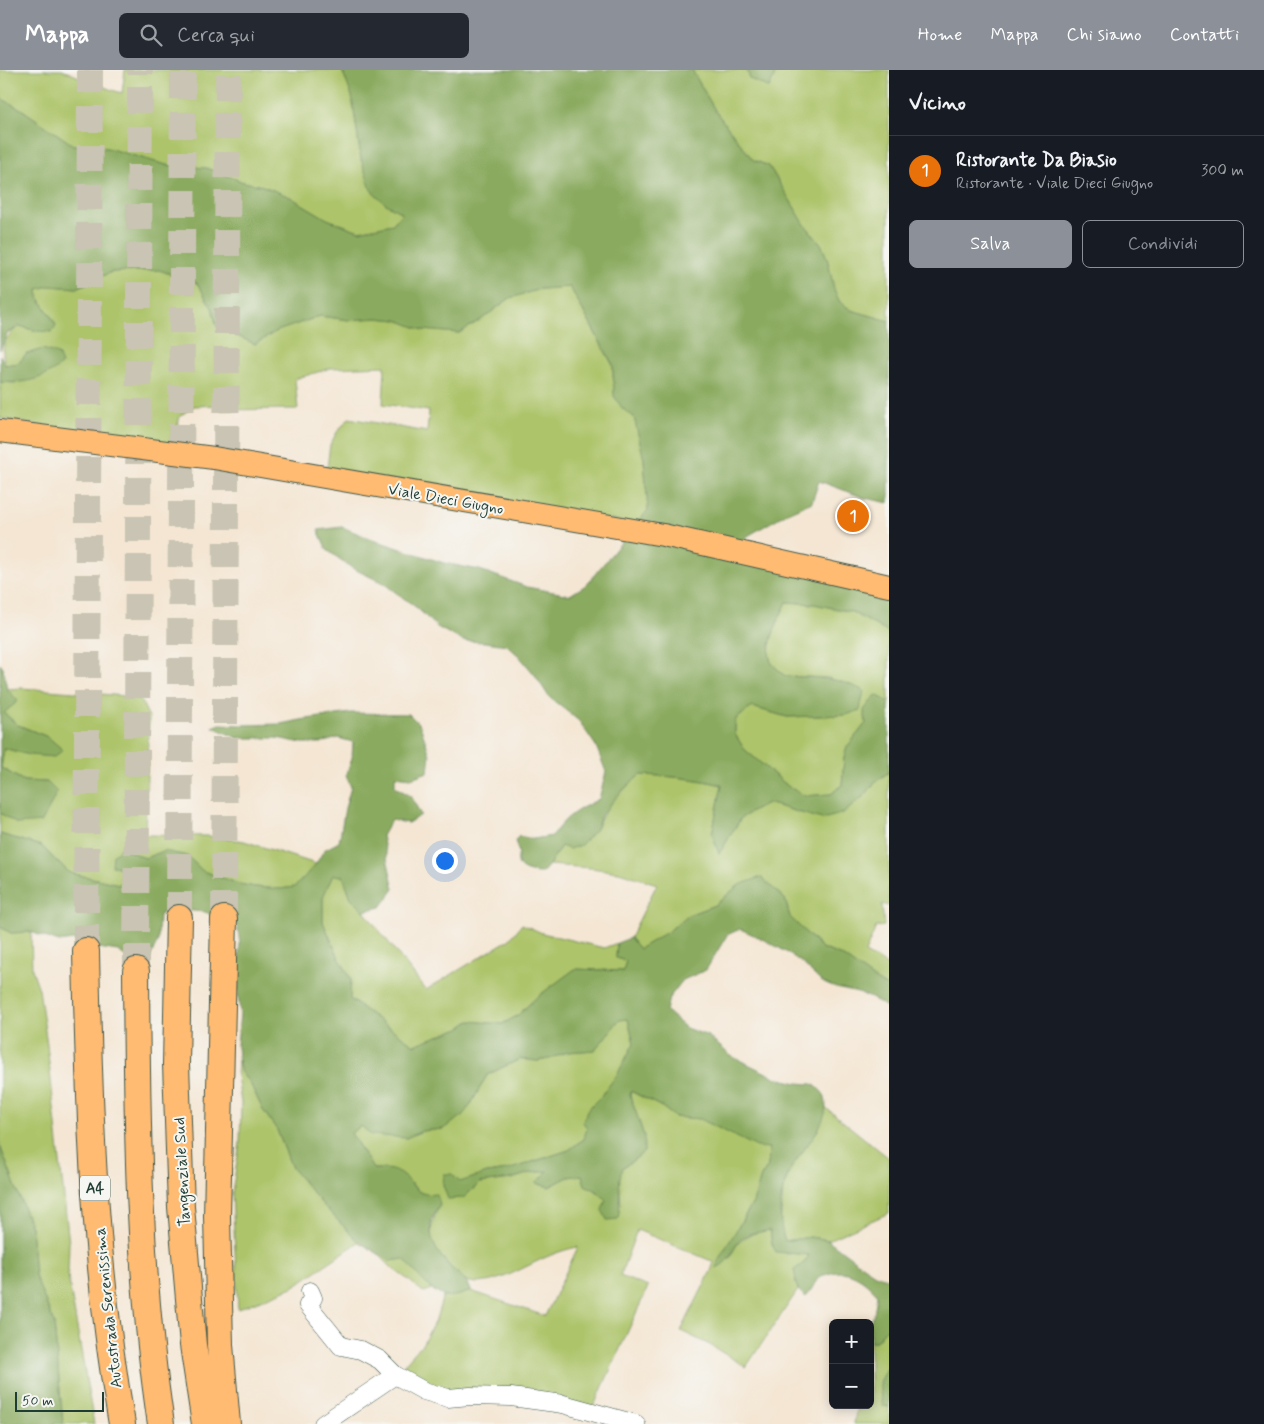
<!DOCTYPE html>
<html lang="it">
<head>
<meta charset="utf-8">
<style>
	:root { --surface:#171b24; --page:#242831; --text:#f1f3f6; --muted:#9ea1a6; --line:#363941; --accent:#8c9099 }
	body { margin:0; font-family:Mynerve,sans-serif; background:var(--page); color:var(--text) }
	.controls { position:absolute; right:15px; bottom:15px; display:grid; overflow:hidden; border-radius:8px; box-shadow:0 2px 12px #0003 }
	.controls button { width:45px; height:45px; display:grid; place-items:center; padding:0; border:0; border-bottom:1px solid var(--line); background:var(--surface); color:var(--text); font:25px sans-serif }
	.scale { position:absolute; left:15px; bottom:12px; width:89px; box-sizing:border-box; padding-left:5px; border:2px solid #1f3d34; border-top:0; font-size:14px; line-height:18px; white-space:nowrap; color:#1f3d34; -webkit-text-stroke:4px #f6f6f2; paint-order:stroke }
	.you { position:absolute; left:444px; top:790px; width:18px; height:18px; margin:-12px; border:4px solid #fff; border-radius:50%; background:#1a73e8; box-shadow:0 0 0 8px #1a73e833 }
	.badge { display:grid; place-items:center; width:32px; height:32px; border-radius:50%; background:var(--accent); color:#fff; font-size:16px; font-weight:700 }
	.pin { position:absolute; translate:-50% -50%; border:2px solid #fff; box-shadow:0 1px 5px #0006 }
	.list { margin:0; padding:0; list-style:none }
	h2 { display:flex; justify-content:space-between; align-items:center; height:65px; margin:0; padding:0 20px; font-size:21px }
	h2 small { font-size:16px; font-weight:400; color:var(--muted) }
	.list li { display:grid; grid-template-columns:32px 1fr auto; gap:15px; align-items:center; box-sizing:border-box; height:70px; padding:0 20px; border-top:1px solid var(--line) }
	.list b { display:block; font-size:19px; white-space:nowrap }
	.list p { margin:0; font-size:16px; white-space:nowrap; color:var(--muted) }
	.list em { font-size:16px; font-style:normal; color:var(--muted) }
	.actions { display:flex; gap:10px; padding:15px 20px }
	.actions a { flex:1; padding:11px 0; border:1px solid var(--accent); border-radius:8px; text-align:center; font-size:18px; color:var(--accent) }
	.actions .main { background:var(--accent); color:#fff }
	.icon { flex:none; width:28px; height:28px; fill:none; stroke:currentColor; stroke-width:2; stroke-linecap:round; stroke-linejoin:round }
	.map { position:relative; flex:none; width:889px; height:1354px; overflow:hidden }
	header { display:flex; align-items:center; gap:30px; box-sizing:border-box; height:70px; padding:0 25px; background:var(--accent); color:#fff }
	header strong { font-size:24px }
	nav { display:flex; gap:28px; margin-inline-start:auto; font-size:18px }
	.search { width:350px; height:45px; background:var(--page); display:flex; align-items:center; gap:12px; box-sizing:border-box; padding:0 18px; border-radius:8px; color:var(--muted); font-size:19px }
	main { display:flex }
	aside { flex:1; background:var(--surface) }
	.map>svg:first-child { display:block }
	.green { fill:#adc46a; stroke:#66804f }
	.forest { fill:#8aaa5e; stroke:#547449 }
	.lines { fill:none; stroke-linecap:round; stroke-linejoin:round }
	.highway-tunnel { stroke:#c9c4b3; stroke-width:26; stroke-dasharray:26 13; stroke-linecap:butt }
	.minor-casing { stroke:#3f564c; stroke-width:19 }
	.major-casing { stroke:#3f564c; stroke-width:24 }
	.highway-casing { stroke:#3f564c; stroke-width:28 }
	.minor { stroke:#fff; stroke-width:18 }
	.major { stroke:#ffbb71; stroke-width:22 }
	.highway { stroke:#ffbb71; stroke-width:26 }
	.labels { text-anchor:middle; stroke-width:4; stroke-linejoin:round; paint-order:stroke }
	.shield { fill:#f6f6f2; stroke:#60746d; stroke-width:1 }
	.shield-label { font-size:15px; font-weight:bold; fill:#1f3d34 }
	.street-label { font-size:16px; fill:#1f3d34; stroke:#f6f6f2 }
</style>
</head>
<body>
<header>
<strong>Mappa</strong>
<div class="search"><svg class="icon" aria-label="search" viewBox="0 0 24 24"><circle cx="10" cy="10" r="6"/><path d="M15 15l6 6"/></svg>Cerca qui</div>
<nav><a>Home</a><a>Mappa</a><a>Chi siamo</a><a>Contatti</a></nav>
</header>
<main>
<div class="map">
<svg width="889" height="1354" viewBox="0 0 889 1354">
	<rect width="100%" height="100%" fill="#f6f6f2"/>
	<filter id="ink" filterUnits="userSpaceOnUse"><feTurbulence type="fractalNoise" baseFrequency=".02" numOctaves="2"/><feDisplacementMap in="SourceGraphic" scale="10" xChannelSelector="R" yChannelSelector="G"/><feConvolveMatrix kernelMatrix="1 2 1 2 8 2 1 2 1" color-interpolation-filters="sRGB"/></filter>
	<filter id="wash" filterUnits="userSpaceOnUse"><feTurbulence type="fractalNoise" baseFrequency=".0096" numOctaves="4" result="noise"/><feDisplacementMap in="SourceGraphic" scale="20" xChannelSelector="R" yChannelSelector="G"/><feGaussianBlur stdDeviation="1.12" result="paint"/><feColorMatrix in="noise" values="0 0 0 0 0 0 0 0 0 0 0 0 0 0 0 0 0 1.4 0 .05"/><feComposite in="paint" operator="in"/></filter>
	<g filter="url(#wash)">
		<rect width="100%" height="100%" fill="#f4e6d3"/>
		<path class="green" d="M0,0h62l50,20 10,3 3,-23h217l10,26 9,64 25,44 16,9 -9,11 -34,7 -32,-12 -37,-22 -27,-11 -20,-4 -37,-14 -40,-3 -59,-17 -34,-3 -52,-36 -21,-11z
			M692,0h55l3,9 19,9 8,-18h112v251l-38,-11 -12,-9 -5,-12 -7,-31 -6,-14 -16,-19 -36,-59 -16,-6 -37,-48z
			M159,200l38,13 15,25 5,19 38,17 22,-13 43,-15 29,4 28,-2 20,2 26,10 36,3 23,-14 28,-21 30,-9 30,-2 43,79v11l9,31 12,9 10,42 4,51 -10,14 -312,-49 4,-30 7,-13 12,-14 78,14 2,-21 -46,-7 2,-38 -54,2 -36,11 3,30 -77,1v-5l-27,1 -14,10 -7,30 -122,-18 -51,-10v-36l15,1 11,-29 -7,9 -14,2c-5,-19 -1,-28 15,-39l16,5 20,-7 -17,-26 -1,-9 11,-3 28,2 34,-16z
			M787,532l27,2 38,8 37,21v69l-13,-7 -10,28 -19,24 -3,11 -2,27 -11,9 -26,2 -16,-9 -45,-38 -9,-15v-14l17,-13 35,10 59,-2 -16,-37 -45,-2c-4,-4 -11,-9 -14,-14 -7,-15 9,-46 16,-60z
			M21,618l118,9 10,20 -4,118 64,1 35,5 72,23 -21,23 -15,2 -25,-2 -16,-3 -36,-13 -16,-15 -23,-5 -19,7 -24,-10 -9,18 16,2 14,4 -19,13 -53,-12 -15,-13 -13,-14 -42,-12v-21l17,11 30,-42 -23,-1 -23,-13 3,-20 25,7 19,-18 -30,-12 -14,-12 3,-24z
			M889,702v134l-7,-2 2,22 -8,1 -11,26 24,13v22l-15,-9 -32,-23 -20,-8 -32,-31 -5,-18 -46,-14 -24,20 -27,10 -19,16 -30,18 -9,-11 27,-54 -38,-12 -28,-4 -42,-3 12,-19 35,-17c8,-22 26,-38 44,-54 28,1 54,3 82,10l-10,49 7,19 22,-35 26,-15 55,16 22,-6 22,-19 9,-12z
			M333,805l10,1 8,22 13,13 62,79 84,-51 12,-15 20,9 62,15 13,-5 -1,14 10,4 -3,10 -48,-2 -38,28 -20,19 -15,8 -32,-3 -10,7 -46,17 -65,-46 2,-20 -13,-23 -15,-34v-26z
			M0,857l11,6 20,-1 1,37 7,20 8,55 22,199 -1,33 26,148h-31l-9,-101 -19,-47 -4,-49 -31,-81z
			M628,949l6,24 -17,32 -16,21 -14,14v18l-4,11 -14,11 -61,20 -21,3 -27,9 -8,-8 11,24 17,-15 31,-4 19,-6 19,-2 -13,12 13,4 19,-10 14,-2 3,10c13,6 22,15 36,20l-2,-28 4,-10 11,-7 10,-24 -14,-41v-4l32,16 13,10 25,2 57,27 12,2 -1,18 -7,11 -8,26 -8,12 -16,29 1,14c9,-22 18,-24 40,-28l2,14 15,10 11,-1 11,2 -14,25 3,10 -52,77 -36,-22 -29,-14 30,-60 3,-9 -77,-32 -17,46 28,11 -54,119 -138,-12 -23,-6 -32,-20 22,-25 13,-24 7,-23 16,-1 12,-4 74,25 33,-69c-12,2 -25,7 -36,12 -20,9 -50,28 -72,23 -10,-3 -21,-17 -28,-25 -16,-16 -12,-34 -2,-52l-11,-10 -9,-2 -10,-11 -27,-13h-10l-22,-36 10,-7 45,12 16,-7 21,-2 27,-23 17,-31 33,-16 17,2 12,-2 18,-7 28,-2 24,-30z
			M238,990l3,13 9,10 13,27 14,20 15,38 31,37 36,37 -66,45 -55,22 -6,-116 8,-50 1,-40 -4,-27z
			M826,1038l63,50v55l-61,27 -18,-3 -25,4 -5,-13 3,-40 8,-20 27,-38z
			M376,1182l14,9 14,-2 27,30 -8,4 -13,-12 -17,-12z
			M885,1260l4,1v35l-9,13 3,27 6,1v17h-35l3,-19h13v-64h6z"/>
		<path class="forest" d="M342,0h350l24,42 37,48 16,6 36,59 16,19 6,14 7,31 5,12 12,9 38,11v182l-24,-5 -46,-17 -7,21 -25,11 -41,24 -10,20 153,35v41l-37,-21 -38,-8 -27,-2c-7,14 -23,45 -16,60 3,5 10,10 14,14 31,2 51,0 79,15l-4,19 -14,5 -59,2 -35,-10 -17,13v14l9,15 45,38 16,9 26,-2 11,-9 2,-27 3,-11 19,-24 -2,-13 12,-15 13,7v70l-14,10 -9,12 -22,19 -22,6 -55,-16 -26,15 -22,36 -7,-20 10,-49c-28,-7 -54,-9 -82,-10l-17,15 -22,25 -5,14 -15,16 -12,4 -8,-3 -12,19 -7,8c-13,0 -29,-3 -23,-20l-4,-12 4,-5 14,3 19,-3c16,-22 24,-25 47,-37l7,-27 -10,-26 -17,-25 -30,-24 -14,-22 -16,-19 -12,-11 -22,-3 -22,-1 -26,-14 -20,-19 -34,-25 -31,-15 -25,-18 -9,-20 24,-3 32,13 70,23 36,7 47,17 43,8 16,-10 62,-75 -4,-51 -10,-42 -12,-9 -8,-12 -1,-31 -43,-78 -30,2 -30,9 -28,21 -23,14 -36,-3 -26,-10 -20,-2 -28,2 -29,-4 -43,15 -22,13 -38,-17 -5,-19 -15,-25 -38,-13 -48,2 -34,16 -28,-2 -11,3 1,9 17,27 -4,7 -16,-1 -16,-5 -13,8 -7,16v-252l21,11 52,36 34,3 59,17 40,3 37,14 20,4 27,11 37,22 32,12 34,-7 9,-11 -16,-9 -15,-14 -10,-31 -9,-63z
			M747,0h30l-8,18 -19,-9z
			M43,279l15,5 4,10c-18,16 -39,20 -62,18v-27l5,10 14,-2 7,-9z
			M0,594l3,4 4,21 11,12 -14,12 14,12 30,12 15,13 -9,7 -25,-2 -25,-7 -3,20 23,13 23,1 10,10 -15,30 -25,2 -17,-11z
			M351,643l58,1 11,11 10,30 -2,17 -17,6 -16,-2v11l16,9 10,19 -13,8 -17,-3 -9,16 12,53 -13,18 -17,4 -13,-13 -8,-22 -10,-1 -10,22v25l15,34 13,23 -1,20 64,46 46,-17 10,-7 32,3 15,-8 20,-19 38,-28 48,2 3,-10 -10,-3 1,-15 13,-5 9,11 30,-18 19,-16 27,-10 24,-20 22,-8 24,22 5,18 31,31 21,8 32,23 15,9v21c-9,-7 -20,-13 -31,-16 -12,-3 -23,-4 -34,-10 -9,-5 -14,-14 -22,-20 -16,-13 -43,-26 -62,-34l-13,6 -21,35 -23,10 -14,18 -3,13 20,17 22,8 23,20 46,22 20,5 16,1c4,3 9,7 11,11 10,24 -21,53 -32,72 -13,21 -15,51 -7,74l25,-4 18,3 32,24 15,10 14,5v52l-4,-1 -9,11h-6v-18h-1l5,-8 3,-21c-12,-14 -29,-27 -49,-20 -3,1 -6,1 -8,3 -3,2 -10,16 -14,20l-8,-7 -4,-20 11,-8 4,-7 -33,-3 -4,-8 -2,-14c-7,2 -14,2 -21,4 -17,6 -15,28 -33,34l4,-11 33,-54 8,-26 7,-11 1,-18 -12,-1 -57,-28 -25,-2 -13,-10 -31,-16 -1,4 14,41v16l-10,8 -11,7c-7,17 -1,33 -5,52l-11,1 -5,-10 4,-10 -9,-9 -12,-6 -3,-10 -14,2 -19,10 -13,-4 12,-12 -18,2 -19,6 -31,4 -17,15 -15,1 -5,-14 1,-11h8l8,8 27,-9 21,-3 61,-20 14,-11 4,-11 -4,-6 4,-12 14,-14 16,-21 17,-32 -6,-24 -9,1 -24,30 -28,2 -18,7 -12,2 -17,-2 -33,16 -17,31 -9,11 -18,12 -21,2 -16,7 -35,-3 -10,-9 -10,7 22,36c8,0 17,-1 24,3 18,10 16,25 40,22l3,11c-3,4 -6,9 -8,14 -6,19 8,39 22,51 8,7 14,10 17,21 -8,3 -17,7 -26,5 -14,-2 -32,-27 -41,-37l-14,2 -31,-19 -36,-37 -31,-37 -15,-38 -14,-20 -13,-27 -9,-10 -3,-13 -1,-16 3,-30 -3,-34 3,-37 -3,-19 -32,-12 -35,-3 -11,6 -1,26 -11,23 -18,-5 -11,-8 -20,-3 -25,-8 -14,2 -28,-10 -20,1 -11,-6v-93l42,12 13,14 15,13 53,12 18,-13 -13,-4 -16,-2 1,-11 8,-7 24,10 19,-7 23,5 16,15 36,13 16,3 25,2 15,-2 21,-23 8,-14 15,-8 6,-34 6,-21 -5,-11 6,-18 1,-16 -15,-4 -17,5h-19l-25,-5h-40l-24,-11 7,-3 21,1 39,-1 26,-5z
			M0,1076l31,81 4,49 19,47 9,101h-63z
			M889,1296v41l-6,-1c-5,-21 -5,-23 6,-40z"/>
	</g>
	<g filter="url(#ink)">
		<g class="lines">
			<path class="highway-tunnel" d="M179,848l4,-848
				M224,849l4,-849
				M86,881l4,-881
				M136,901l4,-901"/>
			<g class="minor-casing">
				<path id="minor" d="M310,1221l3,7 -5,7 33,41 20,4 19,10 15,15 29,16 24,7 22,-2 41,1 52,7 73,20
					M323,1354l72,-49"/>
			</g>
			<g class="major-casing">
				<path id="major" d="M0,361l214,27 449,77 226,51"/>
			</g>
			<g class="highway-casing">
				<path id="highway" d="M179,848l-3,146 5,143 12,138 12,79
					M224,849l-7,297 3,129 7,79
					M86,881c3,158 8,317 36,473
					M136,901c1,152 2,303 25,453"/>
			</g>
			<use href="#minor" class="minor"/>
			<use href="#major" class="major"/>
			<use href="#highway" class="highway"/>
		</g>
	</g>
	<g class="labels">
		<rect class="shield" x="80" y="1105.5" width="30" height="25" rx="4"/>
		<g class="shield-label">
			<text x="95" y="1123">A4</text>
		</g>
		<g class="street-label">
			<text transform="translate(446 428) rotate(10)" y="6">Viale Dieci Giugno</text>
			<text transform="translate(181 1102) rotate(-93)" y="6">Tangenziale Sud</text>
			<text transform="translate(107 1238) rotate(-96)" y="6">Autostrada Serenissima</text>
		</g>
	</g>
</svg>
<div class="controls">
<button>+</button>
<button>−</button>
</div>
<div class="scale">50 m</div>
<div class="you"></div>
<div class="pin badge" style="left:853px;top:446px;background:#e8710a">1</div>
</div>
<aside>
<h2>Vicino<small></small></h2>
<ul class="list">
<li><span class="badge" style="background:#e8710a">1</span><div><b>Ristorante Da Biasio</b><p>Ristorante · Viale Dieci Giugno</p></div><em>300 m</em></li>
</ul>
<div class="actions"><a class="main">Salva</a><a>Condividi</a></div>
</aside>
</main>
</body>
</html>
